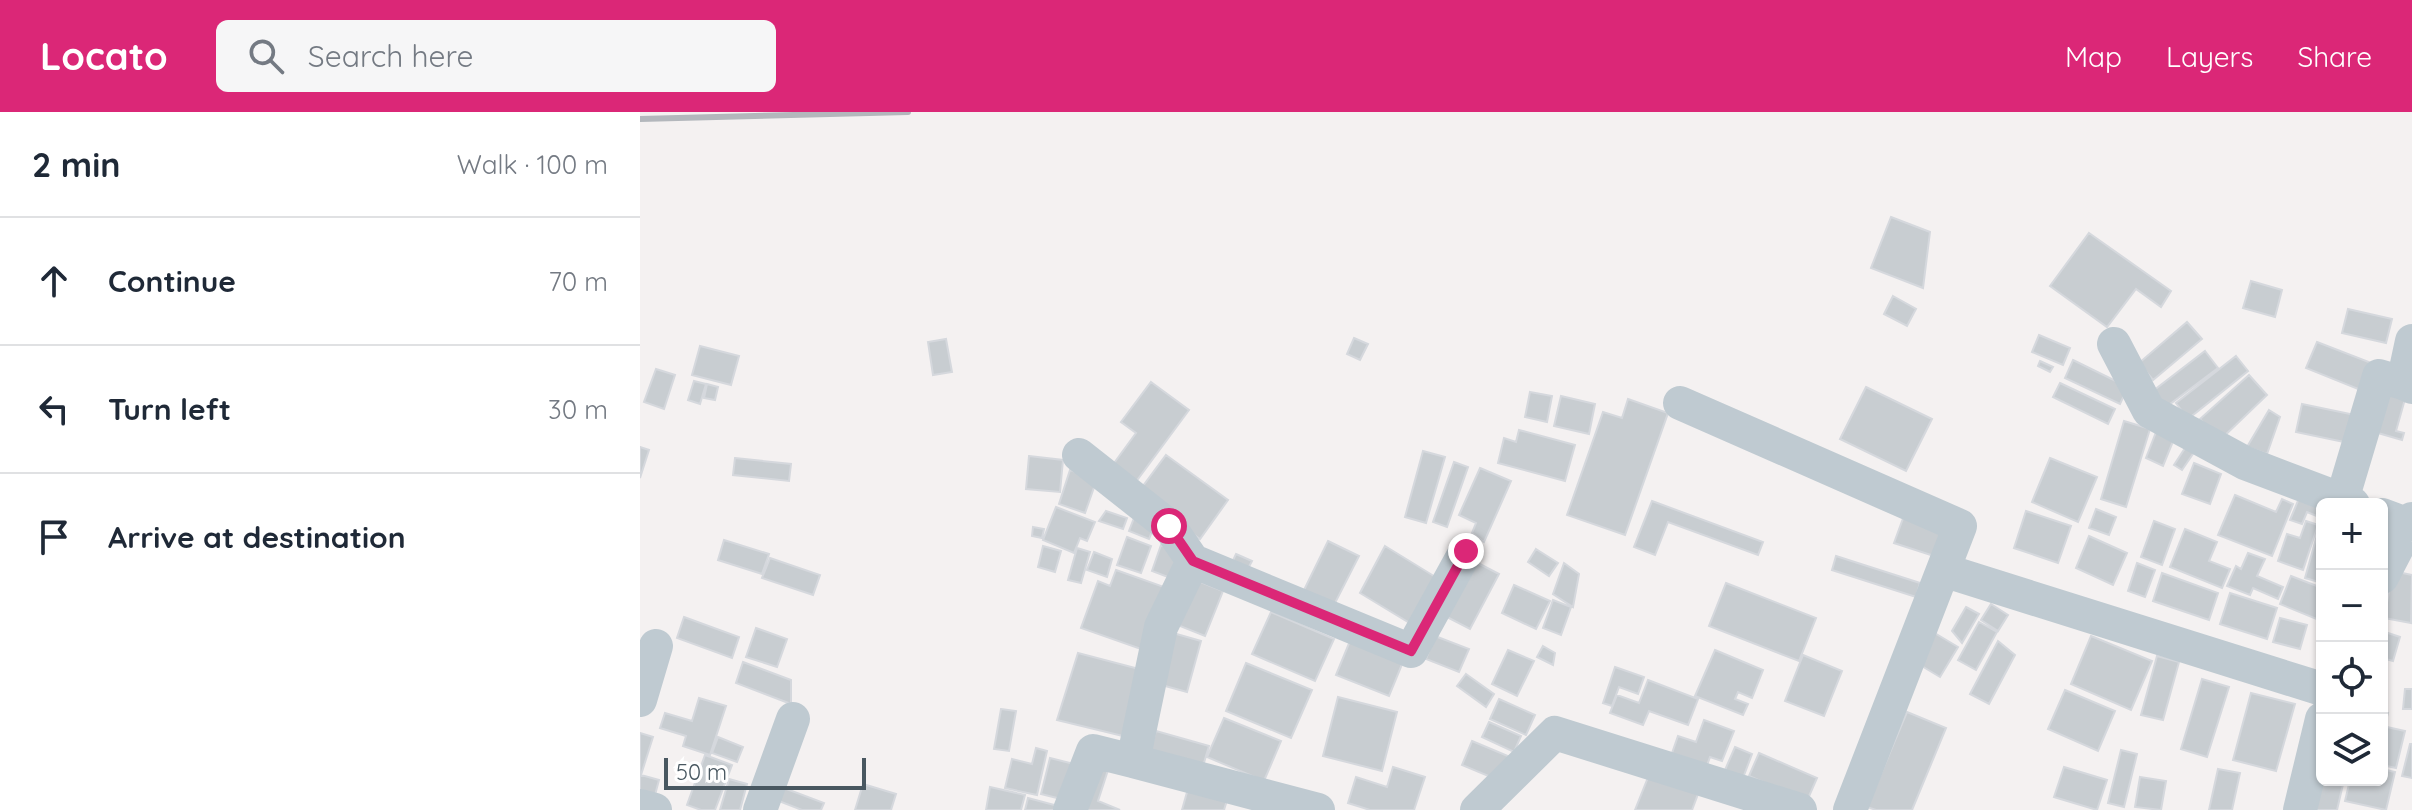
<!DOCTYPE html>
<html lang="en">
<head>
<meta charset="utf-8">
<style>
	:root { --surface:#fff; --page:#f6f6f7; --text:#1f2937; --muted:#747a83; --line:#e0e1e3; --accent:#db2777 }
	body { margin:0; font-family:Quicksand,sans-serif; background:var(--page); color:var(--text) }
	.controls { position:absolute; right:24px; bottom:24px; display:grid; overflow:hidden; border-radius:12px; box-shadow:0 2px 6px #0004 }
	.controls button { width:72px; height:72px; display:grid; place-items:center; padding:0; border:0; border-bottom:2px solid var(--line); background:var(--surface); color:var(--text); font:40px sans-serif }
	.scale { position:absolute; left:24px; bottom:20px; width:202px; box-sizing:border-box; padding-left:8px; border:4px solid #485760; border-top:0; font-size:22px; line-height:28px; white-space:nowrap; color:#485760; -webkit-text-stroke:6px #fff; paint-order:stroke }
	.stop { position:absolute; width:24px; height:24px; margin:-18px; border:6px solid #db2777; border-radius:50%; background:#fff }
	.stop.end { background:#db2777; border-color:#fff; box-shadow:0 2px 8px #0008 }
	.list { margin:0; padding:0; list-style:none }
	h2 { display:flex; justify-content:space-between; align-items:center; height:104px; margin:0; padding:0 32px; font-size:34px }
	h2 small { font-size:26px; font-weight:400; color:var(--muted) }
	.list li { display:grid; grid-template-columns:52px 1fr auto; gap:24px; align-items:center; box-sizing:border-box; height:128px; padding:0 32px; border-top:2px solid var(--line) }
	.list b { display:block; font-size:30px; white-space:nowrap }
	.list em { font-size:26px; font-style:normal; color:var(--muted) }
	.icon { flex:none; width:44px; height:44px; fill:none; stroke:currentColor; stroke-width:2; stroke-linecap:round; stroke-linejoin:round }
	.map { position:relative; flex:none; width:1772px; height:698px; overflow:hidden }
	header { display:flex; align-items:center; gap:48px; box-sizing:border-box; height:112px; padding:0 40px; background:var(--accent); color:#fff }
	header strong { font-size:38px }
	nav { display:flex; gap:44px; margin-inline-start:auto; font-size:28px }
	.search { width:560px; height:72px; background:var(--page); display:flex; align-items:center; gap:20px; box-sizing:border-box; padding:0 28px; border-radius:12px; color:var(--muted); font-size:30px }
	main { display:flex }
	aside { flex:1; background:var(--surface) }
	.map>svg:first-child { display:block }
	.building { fill:#c8cdd1; stroke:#d5d8dd; stroke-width:2 }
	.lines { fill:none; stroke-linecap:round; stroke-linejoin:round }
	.minor { stroke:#bfcad1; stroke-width:34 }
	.rail { stroke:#b3b7bc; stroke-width:6 }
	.route { stroke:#db2777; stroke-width:10 }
</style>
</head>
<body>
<header>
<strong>Locato</strong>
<div class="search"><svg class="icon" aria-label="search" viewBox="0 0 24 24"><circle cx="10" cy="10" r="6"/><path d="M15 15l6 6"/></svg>Search here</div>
<nav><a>Map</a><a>Layers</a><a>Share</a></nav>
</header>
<main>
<aside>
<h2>2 min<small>Walk · 100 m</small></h2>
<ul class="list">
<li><svg class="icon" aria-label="ahead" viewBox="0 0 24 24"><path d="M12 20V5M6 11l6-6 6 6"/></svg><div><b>Continue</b></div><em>70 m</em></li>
<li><svg class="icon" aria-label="left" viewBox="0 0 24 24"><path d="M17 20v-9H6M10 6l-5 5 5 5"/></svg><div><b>Turn left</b></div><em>30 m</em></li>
<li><svg class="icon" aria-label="arrive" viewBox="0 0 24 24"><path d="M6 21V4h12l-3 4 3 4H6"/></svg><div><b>Arrive at destination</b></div></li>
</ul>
</aside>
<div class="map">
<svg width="1772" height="698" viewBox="0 0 1772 698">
	<rect width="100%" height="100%" fill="#f4f1f1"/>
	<path class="building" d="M1251,105l39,15 -7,56 -52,-20z
		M1449,121l82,58 -10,16 -25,-18 -29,38 -57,-41z
		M1611,169l31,9 -7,27 -32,-9z
		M1253,184l23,13 -9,17 -23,-12z
		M1708,197l44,10 -6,24 -44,-10z
		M1547,210l15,17 -49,41 -14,-17z
		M1399,223l31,13 -7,17 -31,-13z
		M714,226l14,6 -8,16 -13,-6z
		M306,227l6,33 -19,3 -5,-33z
		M1677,230l57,22 -11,27 -57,-23z
		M60,234l39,10 -8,29 -39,-10z
		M1565,239l13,17 -52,39 -13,-16z
		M1596,244l12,15 -60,48 -12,-16z
		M1433,248l55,27 -8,17 -55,-26z
		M1400,249l13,6 -3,5 -12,-6z
		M16,257l19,6 -11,34 -20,-7z
		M1609,263l18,20 -48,46 -19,-22z
		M54,269l12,3 -6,20 -12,-4z
		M511,270l38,28 -57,77 -23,-17 27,-37 -15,-11z
		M1420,271l55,26 -7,15 -55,-27z
		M67,272l11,3 -3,13 -11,-2z
		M1226,275l66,32 -26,52 -66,-32z
		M890,280l22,4 -5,26 -22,-5z
		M1749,283l16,4 -9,32 8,2 -2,7 -24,-7z
		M921,284l34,8 -6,30 -35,-8z
		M988,287l40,14 -43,122 -58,-20 36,-103 19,6z
		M1662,292l53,11 -6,28 -53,-11z
		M1629,298l11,7 -13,37 -20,-7z
		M1484,309l26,8 -24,78 -25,-8z
		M1518,315l18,7 -13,32 -17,-8z
		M879,318l56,15 -10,36 -67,-18 6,-25 12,4z
		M1549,330l8,6 -15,22 -8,-5z
		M0,335l9,3 -9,28z
		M783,339l22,6 -19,66 -21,-6z
		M526,343l62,45 -28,39 -63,-45z
		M389,344l34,4 -3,32 -34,-3z
		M95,346l56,6 -2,17 -56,-6z
		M1410,346l47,19 -19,45 -46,-20z
		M814,350l14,5 -21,60 -14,-5z
		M1554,351l27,11 -11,30 -28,-10z
		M840,356l31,13 -27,61 -12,-9 4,-10 -17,-8z
		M430,358l27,9 -12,34 -26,-9z
		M1662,379l20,19 -3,7 -12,-5 -5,12 -12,-4z
		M1595,383l41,17 6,-13 11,5 -21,52 -54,-21z
		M1012,389l111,41 -5,13 -90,-33 -13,33 -21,-8z
		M416,395l39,15 -8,19 -7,-3 -6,15 -31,-13z
		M1456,397l20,8 -7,18 -20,-7z
		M466,399l21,7 -4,11 -24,-8z
		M1386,399l45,15 -13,37 -44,-15z
		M1265,401l42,15 -10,29 -43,-14z
		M1682,405v66l-17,-5z
		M494,406l20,9 -5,12 -20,-8z
		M1514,409l21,8 -13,36 -21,-8z
		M1666,409l12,4 -15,45 -25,-9 9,-27 13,4z
		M393,415l11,2 -2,9 -10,-2z
		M1545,417l32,13 -8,19 21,8 -8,19 -52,-21z
		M1449,424l38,17 -14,32 -37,-17z
		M487,425l24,9 -10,27 -24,-8z
		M84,428l45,14 -7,20 -44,-14z
		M688,429l31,15 -26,51 -30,-15z
		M521,433l22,8 -10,26 -21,-8z
		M403,434l18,5 -6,21 -17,-5z
		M745,434l57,35 -24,47 -58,-35z
		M437,436l13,4 -9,31 -13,-3z
		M896,437l22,14 -9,13 -21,-14z
		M454,440l18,7 -5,18 -20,-7z
		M1608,441l17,6 -8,17 26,11 -5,12 -25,-11 -3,7 -23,-9 9,-20 5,3z
		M596,442l16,7 -9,17 -15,-7z
		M1196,444l84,27 -4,14 -84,-27z
		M130,446l50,17 -7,20 -51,-17z
		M834,449l25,13 -29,55 -25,-13z
		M924,451l15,11 -6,33 -20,-13z
		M1497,451l18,7 -10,27 -17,-6z
		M476,458l48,17 -23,62 -60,-21 17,-47 12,5z
		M1753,459l19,4 -1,48 -27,-5z
		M1522,461l56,20 -9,27 -56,-19z
		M1651,464l31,12v26l-3,6 -39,-16z
		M553,467l30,12 -18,45 -30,-12z
		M1086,471l90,35 -17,43 -90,-35z
		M874,473l36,16 -14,28 -34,-16z
		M1590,481l47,15 -10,31 -47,-15z
		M913,488l18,7 -10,28 -18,-7z
		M1351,492l17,11 -10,16 -17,-11z
		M1326,495l13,7 -17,29 -10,-12z
		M631,500l63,27 -19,42 -63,-27z
		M44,505l55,20 -7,21 -55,-20z
		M1640,506l27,7 -7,24 -27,-7z
		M1339,510l18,10 -21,38 -18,-10z
		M116,516l31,11 -10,28 -31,-10z
		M1742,519l18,6 -7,24 -11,-3z
		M1293,520l25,15 -18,30 -25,-15z
		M533,521l28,8 -14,51 -29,-8z
		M712,524l53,21 -16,39 -53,-21z
		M795,524l34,13 -10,23 -33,-13z
		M1451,524l61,25 -21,49 -60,-26z
		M1358,529l17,14 -26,49 -19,-10z
		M903,534l12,7 -2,12 -16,-8z
		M868,538l26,11 -17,35 -25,-12z
		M1075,538l48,20 -11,28 -14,-6 -3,7 13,5 -5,11 -48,-19z
		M438,541l61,16 -12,68 -70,-17z
		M1163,543l39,16 -18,45 -39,-15z
		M1517,544l22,6 -16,58 -22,-5z
		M103,550l48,18v24l-55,-21z
		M606,551l66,27 -21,48 -65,-27z
		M975,555l29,10 -6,17 -19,-7 -7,19 -9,-3z
		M826,562l28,20 -8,13 -29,-21z
		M1562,567l27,8 -22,70 -26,-8z
		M1008,568l50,19 -10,26 -39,-14 -6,14 -33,-12 7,-18 22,8z
		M1765,577h7v20h-9z
		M1425,578l50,21 -17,40 -50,-22z
		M1611,581l44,11 -19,67 -43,-11z
		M698,585l59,15 -15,59 -59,-15z
		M59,586l27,8 -16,49 -27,-9 3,-10 -26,-8 5,-15 27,8z
		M859,587l36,16 -9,20 -36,-16z
		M361,597l15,2 -7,40 -15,-2z
		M1742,599l6,2 -6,22z
		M1267,600l39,16 -34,82h-36l-9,-3z
		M584,606l57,23 -17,40 -57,-24z
		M1064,608l30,11 -12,30 -12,-4 -5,14 -35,-12 8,-23 18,6z
		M849,610l32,14 -7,16 -32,-15z
		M1747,615l18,4 -9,37 -14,-3v-17z
		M516,619l53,15 -6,20 -53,-15z
		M0,621l13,4 -12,38 18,5 -4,15 -15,-4z
		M78,625l25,10 -6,15 -25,-9z
		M832,629l43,18 -10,24 -43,-18z
		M1770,632h2v34l-10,-2z
		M1095,635l17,7 -9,24 -18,-8z
		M396,636l11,3 -10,44 -32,-7 7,-29 20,5z
		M1481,638l16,4 -13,53 -16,-4z
		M1119,641l58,25 -10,23 -58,-25z
		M65,643l27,10 -17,45h-14l-14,-5z
		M410,646l28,7 -9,36 -28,-7z
		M455,653l13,5 -10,31 22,9h-41z
		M753,655l32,10 -11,33h-44l-22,-7 8,-26 31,10z
		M1424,655l43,13 -10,30 -43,-13z
		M1578,657l22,4 -8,37h-23z
		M1742,657l13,3 -9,38 -41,-9 5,-21h32z
		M1009,663l49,19 -6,16h-57z
		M1500,665l26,4 -5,29 -26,-3z
		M89,667l18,5 -7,26h-20z
		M1682,668h22l-7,30h-29z
		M223,672l33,10 -5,16h-36z
		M136,673l48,18 -3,7h-19l-31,-12z
		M549,673l39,12 -4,13h-42z
		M350,675l35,8 -4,15h-35z
		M388,686l30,8 -1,4h-32z"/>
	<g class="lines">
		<path class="minor" d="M1772,229l-9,42 9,4
			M1474,232l35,67 96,52 108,41
			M1040,291l280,123 -17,44
			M439,343l90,71 24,35
			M1702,388l37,-124 24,7
			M1742,403l27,10
			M1742,465l30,-58
			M0,588l16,-54
			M493,649l185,49
			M0,694l15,4
			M120,698l33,-91
			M430,698l23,-59 40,10 28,-134 32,-66 218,90 55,-100
			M837,698l78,-77 245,77
			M1210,698l93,-240 379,119
			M1660,698l22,-91"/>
		<path class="rail" d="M0,7l268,-7"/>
	</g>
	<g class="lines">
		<path class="route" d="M529,414l24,35 218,90 55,-100"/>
	</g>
</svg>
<div class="controls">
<button>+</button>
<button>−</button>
<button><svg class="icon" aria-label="locate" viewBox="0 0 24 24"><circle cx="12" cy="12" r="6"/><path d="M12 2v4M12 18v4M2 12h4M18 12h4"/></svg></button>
<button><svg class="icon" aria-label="layers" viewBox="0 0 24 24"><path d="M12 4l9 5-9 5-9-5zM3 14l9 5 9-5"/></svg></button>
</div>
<div class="scale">50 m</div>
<div class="stop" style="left:529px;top:414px"></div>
<div class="stop end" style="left:826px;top:439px"></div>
</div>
</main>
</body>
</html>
